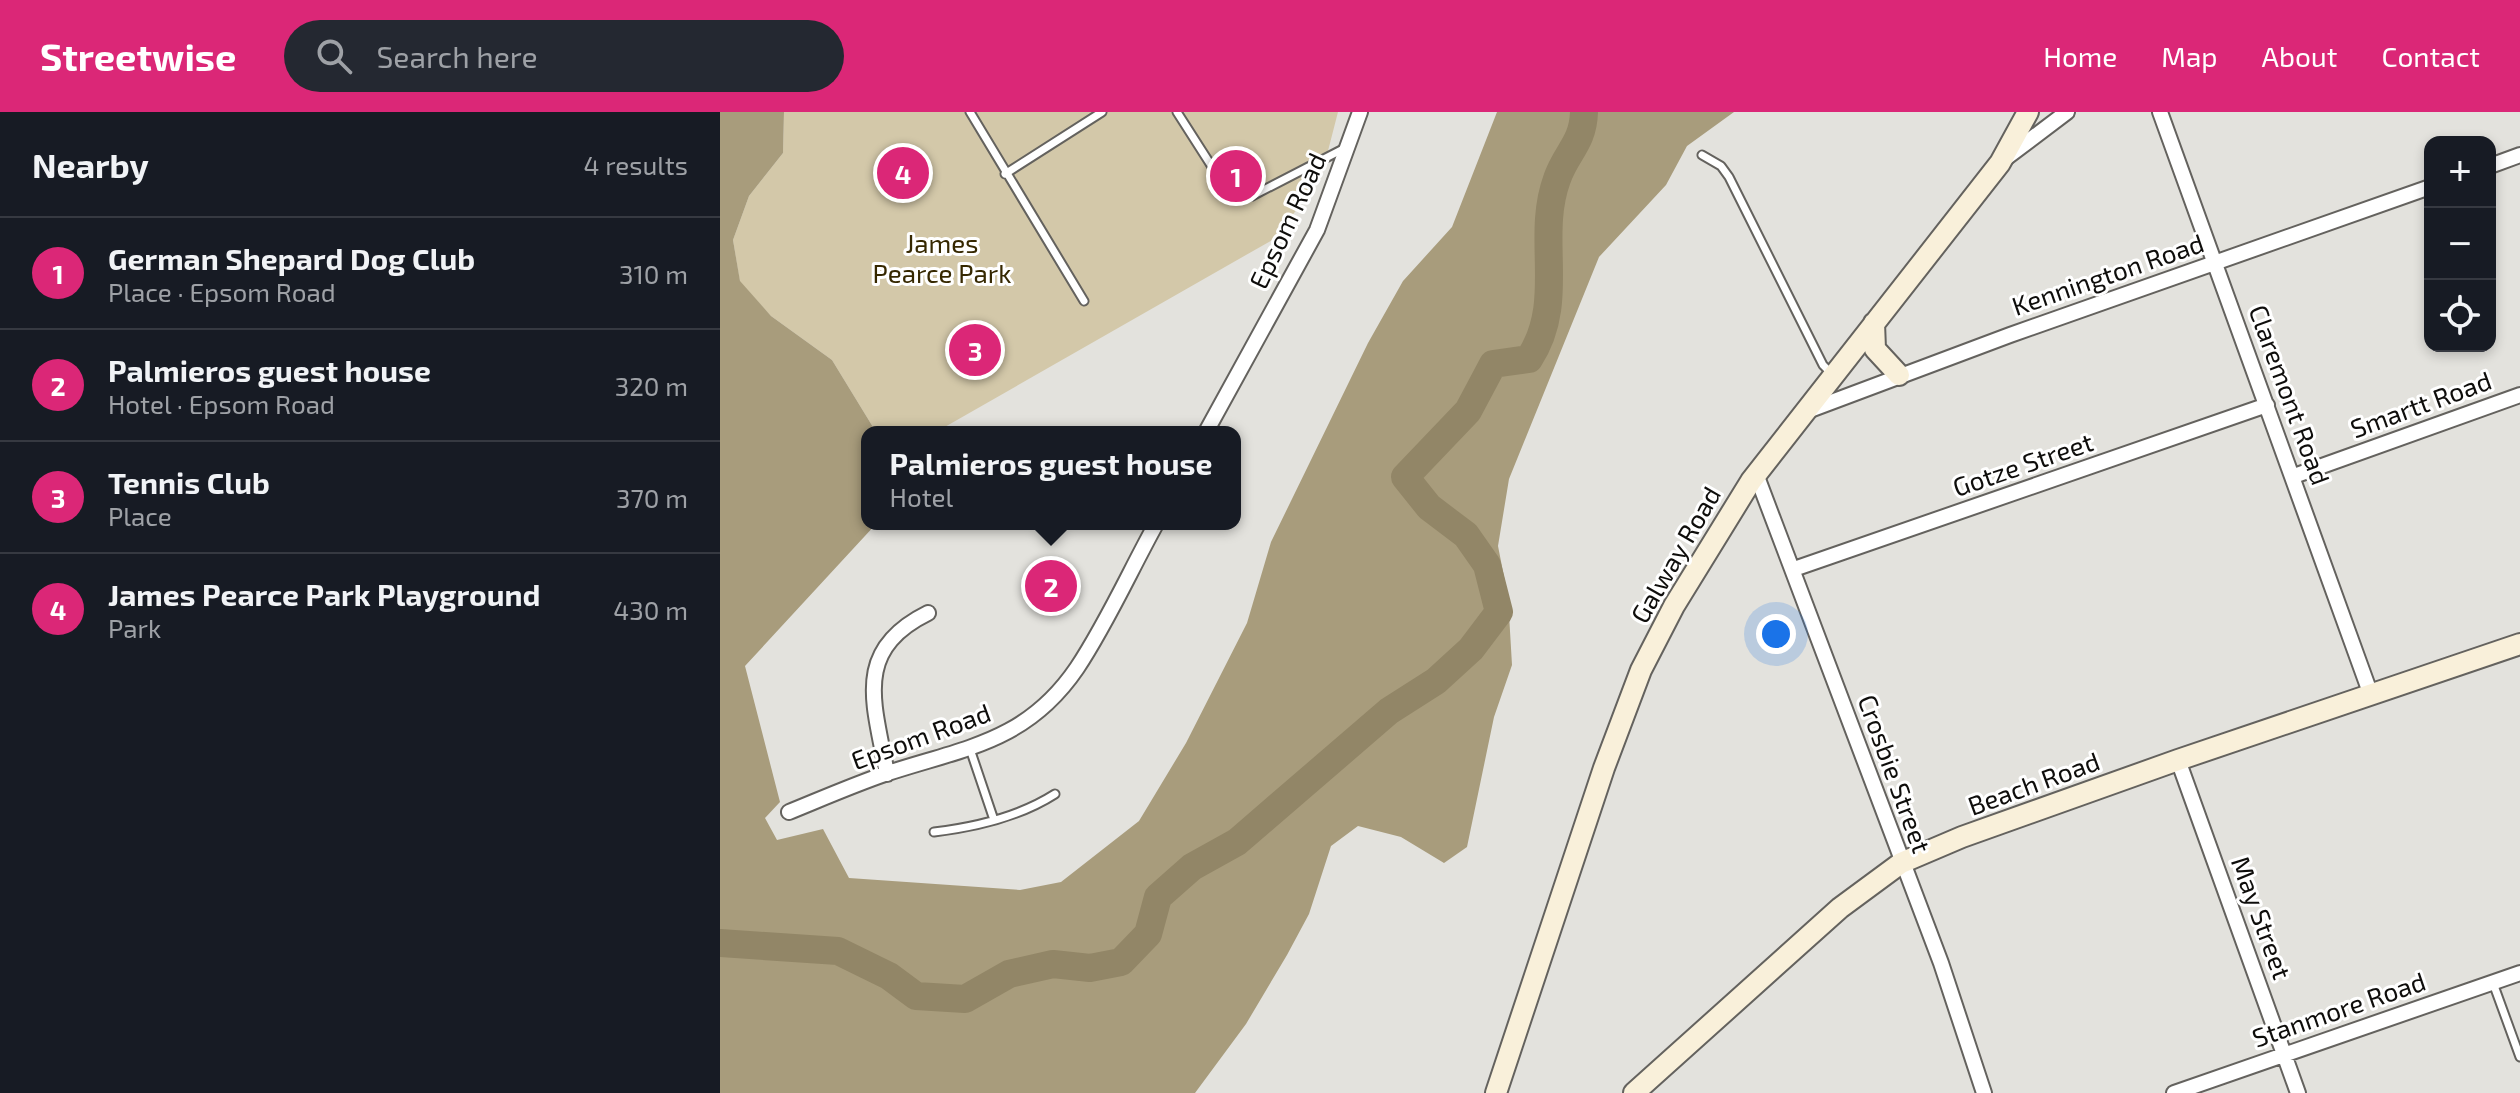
<!DOCTYPE html>
<html lang="en">
<head>
<meta charset="utf-8">
<style>
	:root { --surface:#171b24; --page:#242831; --text:#f1f3f6; --muted:#9ea1a6; --line:#363941; --accent:#db2777 }
	body { margin:0; font-family:"Exo 2",sans-serif; background:var(--page); color:var(--text) }
	.controls { position:absolute; right:24px; top:24px; display:grid; overflow:hidden; border-radius:16px; box-shadow:0 4px 12px #0003 }
	.controls button { width:72px; height:72px; display:grid; place-items:center; padding:0; border:0; border-bottom:2px solid var(--line); background:var(--surface); color:var(--text); font:40px sans-serif }
	.you { position:absolute; left:1056px; top:522px; width:28px; height:28px; margin:-20px; border:6px solid #fff; border-radius:50%; background:#1a73e8; box-shadow:0 0 0 12px #1a73e833 }
	.badge { display:grid; place-items:center; width:52px; height:52px; border-radius:50%; background:var(--accent); color:#fff; font-size:26px; font-weight:700 }
	.pin { position:absolute; translate:-50% -50%; border:4px solid #fff; box-shadow:0 2px 8px #0006 }
	.popup { position:absolute; left:141px; top:314px; width:380px; height:104px; box-sizing:border-box; display:grid; place-content:center; border-radius:16px; background:var(--surface); filter:drop-shadow(0 2px 6px #0005); font-size:26px; white-space:nowrap; color:var(--muted) }
	.popup b { font-size:30px; color:var(--text) }
	.popup::after { content:''; position:absolute; left:50%; top:100%; margin-left:-16px; border:16px solid transparent; border-top-color:var(--surface) }
	.list { margin:0; padding:0; list-style:none }
	h2 { display:flex; justify-content:space-between; align-items:center; height:104px; margin:0; padding:0 32px; font-size:34px }
	h2 small { font-size:26px; font-weight:400; color:var(--muted) }
	.list li { display:grid; grid-template-columns:52px 1fr auto; gap:24px; align-items:center; box-sizing:border-box; height:112px; padding:0 32px; border-top:2px solid var(--line) }
	.list b { display:block; font-size:30px; white-space:nowrap }
	.list p { margin:0; font-size:26px; white-space:nowrap; color:var(--muted) }
	.list em { font-size:26px; font-style:normal; color:var(--muted) }
	.icon { flex:none; width:44px; height:44px; fill:none; stroke:currentColor; stroke-width:2; stroke-linecap:round; stroke-linejoin:round }
	.map { position:relative; flex:none; width:1800px; height:981px; overflow:hidden }
	header { display:flex; align-items:center; gap:48px; box-sizing:border-box; height:112px; padding:0 40px; background:var(--accent); color:#fff }
	header strong { font-size:38px }
	nav { display:flex; gap:44px; margin-inline-start:auto; font-size:28px }
	.search { width:560px; height:72px; background:var(--page); display:flex; align-items:center; gap:20px; box-sizing:border-box; padding:0 28px; border-radius:44px; color:var(--muted); font-size:30px }
	main { display:flex }
	aside { flex:1; background:var(--surface) }
	.map>svg:first-child { display:block }
	.green { fill:#d3c8a9 }
	.forest { fill:#a89c7c }
	.lines { fill:none; stroke-linecap:round; stroke-linejoin:round }
	.river { stroke:#928667; stroke-width:28 }
	.building { fill:#a5a39f; stroke:#7f7d79; stroke-width:2 }
	.lane-casing { stroke:#64625e; stroke-width:11 }
	.street-casing { stroke:#64625e; stroke-width:18 }
	.secondary-casing { stroke:#64625e; stroke-width:24 }
	.lane { stroke:#fff; stroke-width:7 }
	.street { stroke:#fff; stroke-width:14 }
	.secondary { stroke:#f9f0da; stroke-width:20 }
	.labels { text-anchor:middle; stroke-width:6; stroke-linejoin:round; paint-order:stroke }
	.street-label { font-size:26px; fill:#0e0d0b; stroke:#fff }
	.park-label { font-size:26px; fill:#362800; stroke:#fff }
</style>
</head>
<body>
<header>
<strong>Streetwise</strong>
<div class="search"><svg class="icon" aria-label="search" viewBox="0 0 24 24"><circle cx="10" cy="10" r="6"/><path d="M15 15l6 6"/></svg>Search here</div>
<nav><a>Home</a><a>Map</a><a>About</a><a>Contact</a></nav>
</header>
<main>
<aside>
<h2>Nearby<small>4 results</small></h2>
<ul class="list">
<li><span class="badge">1</span><div><b>German Shepard Dog Club</b><p>Place · Epsom Road</p></div><em>310 m</em></li>
<li><span class="badge">2</span><div><b>Palmieros guest house</b><p>Hotel · Epsom Road</p></div><em>320 m</em></li>
<li><span class="badge">3</span><div><b>Tennis Club</b><p>Place</p></div><em>370 m</em></li>
<li><span class="badge">4</span><div><b>James Pearce Park Playground</b><p>Park</p></div><em>430 m</em></li>
</ul>
</aside>
<div class="map">
<svg width="1800" height="981" viewBox="0 0 1800 981">
	<rect width="100%" height="100%" fill="#e3e2dd"/>
	<path class="green" d="M64,0h554l-17,66 -47,61 -338,193h-60l-44,-72 -61,-44 -31,-34 -7,-42 16,-44 34,-43z"/>
	<path class="forest" d="M0,0h64l-1,41 -34,43 -16,44 7,41 31,35 61,44 44,72h-9v92h9l-131,142 35,136 -15,16 12,22 46,-11 26,49 171,12 41,-8 78,-61 47,-78 61,-120 24,-81 97,-199 35,-62 49,-54 45,-115h237l-47,34 -21,39 -67,72 -90,222 -11,67 10,51 4,68 -18,52 -27,130 -23,16 -43,-26 -43,-11 -27,20 -22,68 -22,41 -41,69 -51,69h-475z"/>
	<g class="lines">
		<path class="river" d="M0,831l118,8 51,25 27,20 49,3 44,-25 44,-10 37,4 31,-6 27,-28 10,-37 34,-30 45,-25 152,-131 47,-30 35,-32 28,-37 -12,-47 -21,-30 -37,-28 -24,-30 63,-66 25,-47 36,-5c38,-58 6,-120 28,-180 9,-27 26,-35 27,-67"/>
	</g>
	<path class="building" d="M511,42l22,31 -8,5 -10,1 -17,-27z
		M263,216l16,21 -31,24 -16,-21z"/>
	<g class="lines">
		<g class="lane-casing">
			<path id="lane" d="M250,0l114,189
				M457,0l55,86 20,-2 95,-49
				M982,43l19,11 8,11 94,188 9,9
				M285,62l97,-62
				M250,637l24,71
				M214,720c42,-5 85,-15 121,-38
				M1773,871l27,74"/>
		</g>
		<g class="street-casing">
			<path id="street" d="M1440,0l211,583
				M1286,46l61,-46
				M1770,54l30,-11
				M1090,298l200,-75 420,-148
				M486,320l111,-202 43,-118
				M1036,362l185,489 43,130
				M1574,364l226,-81
				M1074,457l473,-164
				M1458,648l120,333
				M167,662c-12,-69 -36,-123 41,-161
				M69,700c32,-13 64,-27 96,-38 78,-26 141,-31 192,-106 30,-45 53,-97 79,-144
				M1454,981l346,-120"/>
		</g>
		<g class="secondary-casing">
			<path id="secondary" d="M1154,211l1,26 24,26
				M776,981l108,-325 37,-98 33,-64 77,-125 249,-318 28,-51
				M914,981l206,-185 61,-45 61,-26 216,-77 342,-116"/>
		</g>
		<use href="#lane" class="lane"/>
		<use href="#street" class="street"/>
		<use href="#secondary" class="secondary"/>
	</g>
	<g class="labels">
		<g class="street-label">
			<text transform="translate(568 109) rotate(-65)" y="9">Epsom Road</text>
			<text transform="translate(1388 163) rotate(-19)" y="9">Kennington Road</text>
			<text transform="translate(1569 283) rotate(70)" y="9">Claremont Road</text>
			<text transform="translate(1701 293) rotate(-20)" y="9">Smartt Road</text>
			<text transform="translate(1303 353) rotate(-19)" y="9">Gotze Street</text>
			<text transform="translate(956 443) rotate(-60)" y="9">Galway Road</text>
			<text transform="translate(201 625) rotate(-20)" y="9">Epsom Road</text>
			<text transform="translate(1174 662) rotate(70)" y="9">Crosbie Street</text>
			<text transform="translate(1314 672) rotate(-20)" y="9">Beach Road</text>
			<text transform="translate(1541 806) rotate(70)" y="9">May Street</text>
			<text transform="translate(1619 898) rotate(-19)" y="9">Stanmore Road</text>
		</g>
		<g class="park-label">
			<text x="222" y="141">James<tspan x="222" dy="30">Pearce Park</tspan></text>
		</g>
	</g>
</svg>
<div class="controls">
<button>+</button>
<button>−</button>
<button><svg class="icon" aria-label="locate" viewBox="0 0 24 24"><circle cx="12" cy="12" r="6"/><path d="M12 2v4M12 18v4M2 12h4M18 12h4"/></svg></button>
</div>
<div class="you"></div>
<div class="pin badge" style="left:516px;top:64px">1</div>
<div class="pin badge" style="left:331px;top:474px">2</div>
<div class="popup"><b>Palmieros guest house</b>Hotel</div>
<div class="pin badge" style="left:255px;top:238px">3</div>
<div class="pin badge" style="left:183px;top:61px">4</div>
</div>
</main>
</body>
</html>
